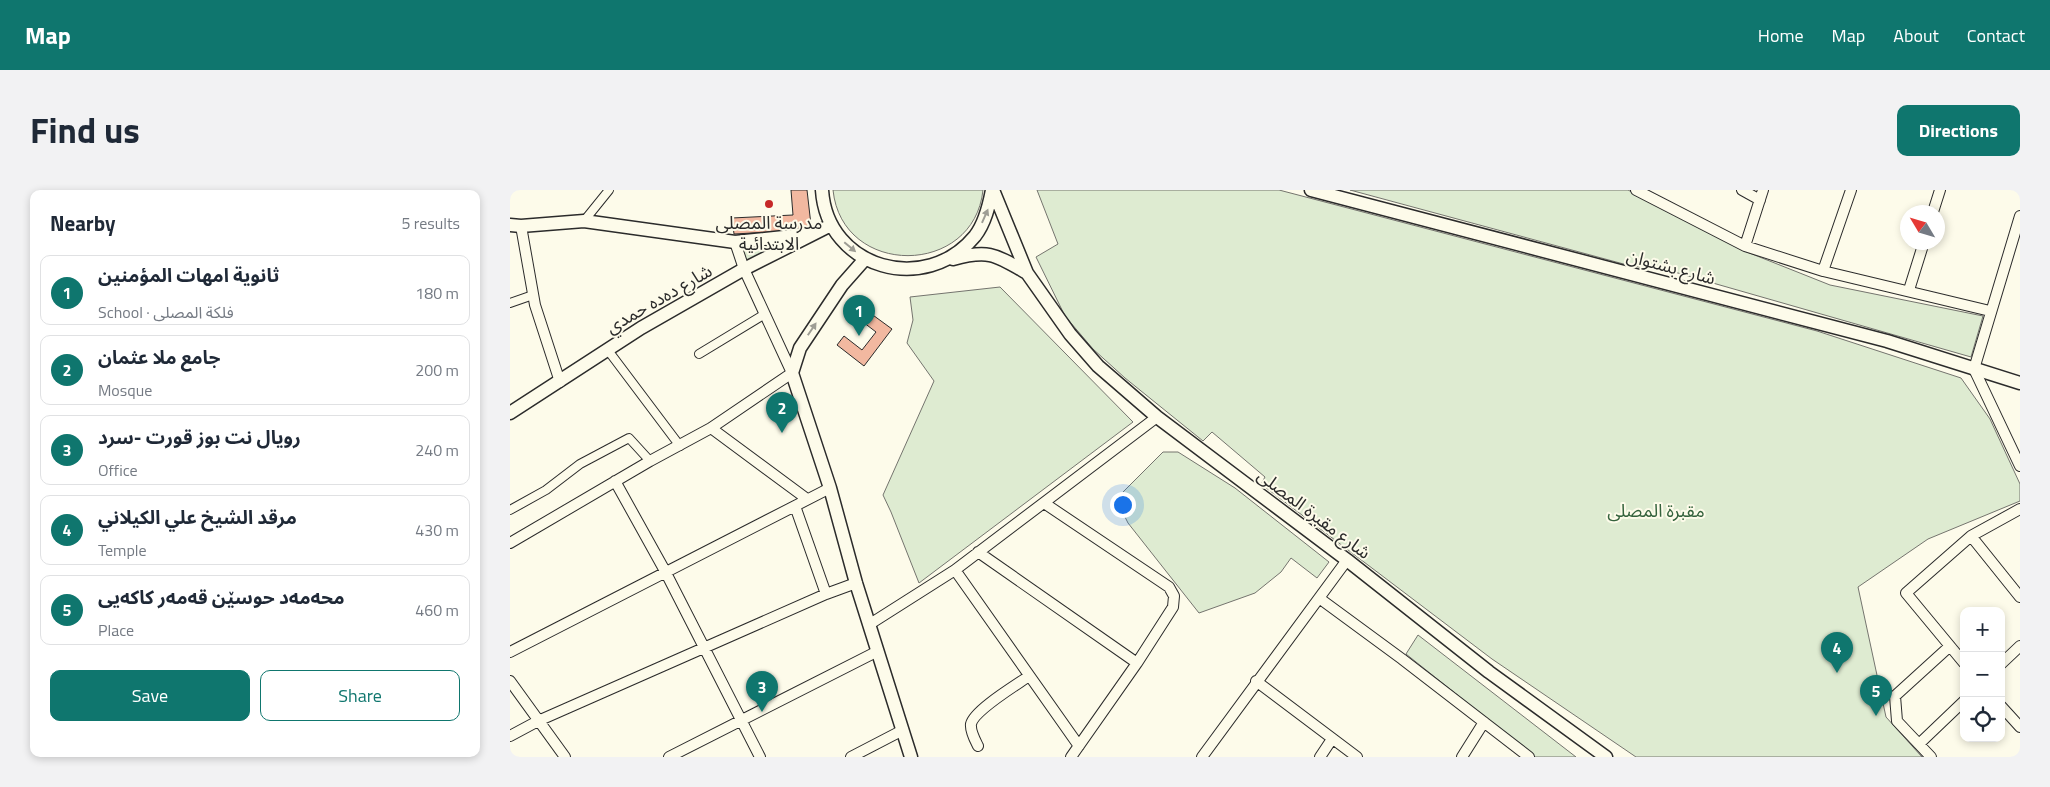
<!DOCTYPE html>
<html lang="en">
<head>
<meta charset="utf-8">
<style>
	:root { --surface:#fff; --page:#f2f2f3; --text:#1f2937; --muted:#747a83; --line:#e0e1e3; --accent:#0f766e }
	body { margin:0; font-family:"Titillium Web","Noto Sans Arabic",sans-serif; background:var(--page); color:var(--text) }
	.controls { position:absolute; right:15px; bottom:15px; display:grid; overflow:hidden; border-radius:10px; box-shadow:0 2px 8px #0003 }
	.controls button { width:45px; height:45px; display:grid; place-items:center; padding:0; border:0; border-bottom:1px solid var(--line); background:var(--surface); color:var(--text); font:25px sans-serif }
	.compass { position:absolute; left:1390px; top:15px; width:45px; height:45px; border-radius:50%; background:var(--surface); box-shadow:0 2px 8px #0003; rotate:308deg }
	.you { position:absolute; left:612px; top:314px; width:18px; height:18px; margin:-12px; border:4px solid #fff; border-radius:50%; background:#1a73e8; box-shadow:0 0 0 8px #1a73e833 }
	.badge { display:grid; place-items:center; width:32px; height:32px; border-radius:50%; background:var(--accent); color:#fff; font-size:16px; font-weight:700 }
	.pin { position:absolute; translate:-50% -41px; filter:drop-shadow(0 1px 2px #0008) }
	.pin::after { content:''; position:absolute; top:26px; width:18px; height:15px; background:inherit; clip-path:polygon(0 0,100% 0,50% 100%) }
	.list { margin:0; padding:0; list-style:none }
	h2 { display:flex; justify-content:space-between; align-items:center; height:65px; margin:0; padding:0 20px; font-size:21px }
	h2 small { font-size:16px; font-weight:400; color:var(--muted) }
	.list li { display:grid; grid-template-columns:32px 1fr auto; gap:15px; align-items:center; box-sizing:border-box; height:70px; margin:0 10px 10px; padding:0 10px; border:1px solid var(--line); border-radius:10px }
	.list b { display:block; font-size:19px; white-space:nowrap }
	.list p { margin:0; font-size:16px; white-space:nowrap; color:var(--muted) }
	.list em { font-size:16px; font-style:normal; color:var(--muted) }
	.actions { display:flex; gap:10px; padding:15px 20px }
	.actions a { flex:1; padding:11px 0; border:1px solid var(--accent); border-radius:10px; text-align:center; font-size:18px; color:var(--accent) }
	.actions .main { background:var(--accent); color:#fff }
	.icon { flex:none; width:28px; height:28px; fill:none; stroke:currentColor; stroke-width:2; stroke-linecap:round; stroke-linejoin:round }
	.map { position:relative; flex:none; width:1510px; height:567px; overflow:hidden; border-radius:10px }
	header { display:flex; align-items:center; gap:30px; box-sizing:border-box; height:70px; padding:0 25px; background:var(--accent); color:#fff }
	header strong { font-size:24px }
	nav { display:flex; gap:28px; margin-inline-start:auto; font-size:18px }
	.intro { display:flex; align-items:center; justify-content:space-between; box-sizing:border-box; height:120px; padding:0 30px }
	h1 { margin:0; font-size:35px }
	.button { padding:12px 22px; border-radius:10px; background:var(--accent); color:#fff; font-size:18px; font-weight:700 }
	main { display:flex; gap:30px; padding:0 30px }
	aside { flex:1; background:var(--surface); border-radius:10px; box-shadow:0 2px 8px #0003 }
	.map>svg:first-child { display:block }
	.green { fill:#deebd1; stroke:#74746e }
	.building { fill:#f2b8a0; stroke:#2b2b2b }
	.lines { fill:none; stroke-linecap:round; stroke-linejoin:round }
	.pedestrian-casing { stroke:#2b2b2b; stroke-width:10 }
	.minor-casing { stroke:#2b2b2b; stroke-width:12 }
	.tertiary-casing { stroke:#2b2b2b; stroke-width:15 }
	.pedestrian { stroke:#fdfbea; stroke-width:8 }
	.minor { stroke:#fdfbea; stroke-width:10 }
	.tertiary { stroke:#fdfbea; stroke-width:12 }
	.oneway { fill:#9e9d94 }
	.poi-dot { fill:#c62828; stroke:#fdfbea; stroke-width:2 }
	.labels { text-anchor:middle; stroke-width:4; stroke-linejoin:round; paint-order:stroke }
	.poi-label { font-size:18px; fill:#2b2b2b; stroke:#fdfbea }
	.street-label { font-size:18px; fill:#2b2b2b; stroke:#fdfbea }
	.park-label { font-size:18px; fill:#34623c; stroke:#fdfbea }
</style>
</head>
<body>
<header>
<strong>Map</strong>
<nav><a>Home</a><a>Map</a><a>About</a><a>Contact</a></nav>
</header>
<div class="intro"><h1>Find us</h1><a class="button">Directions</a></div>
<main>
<aside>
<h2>Nearby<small>5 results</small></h2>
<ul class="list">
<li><span class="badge">1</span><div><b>ثانوية امهات المؤمنين</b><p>School · فلكة المصلى</p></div><em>180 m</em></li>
<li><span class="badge">2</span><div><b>جامع ملا عثمان</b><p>Mosque</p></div><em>200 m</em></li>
<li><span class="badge">3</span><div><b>رويال نت بوز قورت -سرد</b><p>Office</p></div><em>240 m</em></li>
<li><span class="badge">4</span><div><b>مرقد الشيخ علي الكيلاني</b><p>Temple</p></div><em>430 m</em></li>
<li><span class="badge">5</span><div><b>محەمەد حوسێن قەمەر کاکەیی</b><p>Place</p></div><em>460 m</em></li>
</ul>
<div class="actions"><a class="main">Save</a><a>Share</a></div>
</aside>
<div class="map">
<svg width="1510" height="567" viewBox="0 0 1510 567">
	<rect width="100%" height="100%" fill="#fdfbea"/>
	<path class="green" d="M323,0h150c-9,87 -141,88 -150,0z
		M527,0h242l538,141 144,47 29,41 30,65v17l-92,38 -70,48 28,130 36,40h-286l-144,-98 -231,-175 4,-7 -53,-45 -9,9 -78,-63 -32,-29 -28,-33 -29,-59 22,-13z
		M840,0h278l119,62 83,33 153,31 -12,41 -300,-86 -40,-5z
		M270,53l-34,19 -6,-18z
		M490,97l133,135 -214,161 -28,-71 -8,-17 51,-114 -27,-38 6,-23 -3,-23z
		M653,262h15l57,36 94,74 -12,16 -26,-20 -10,14 -26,21 -56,20 -71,-90 -12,-24z
		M908,445l158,122h-41l-129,-103z"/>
	<path class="building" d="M281,0h16l4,35 -4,5 -73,4 -2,-16 61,-3z
		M356,120l26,19 -28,37 -27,-21 7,-9 18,14 14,-18 -17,-13z"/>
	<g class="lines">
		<g class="pedestrian-casing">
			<path id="pedestrian" d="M74,31l25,-31
				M0,113l23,-8
				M97,159l73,97
				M189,164l66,-40
				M0,320l36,-20 34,-26 49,-26 21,23"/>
		</g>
		<g class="minor-casing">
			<path id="minor" d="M1126,0l109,56 78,25 167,40
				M1232,0l18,10
				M1423,22l7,-22
				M1510,26l-46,153 46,97
				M11,36l14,79 25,77
				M1235,56l18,-56
				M1313,81l28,-81
				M1399,100l15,-48
				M201,238l96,71
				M105,291l50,90 95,186
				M534,313l125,84 5,9 -1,11 -36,56 -66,94
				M285,316l31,88
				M1510,319l-49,27 49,61
				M0,353l140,-82 61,-33 81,-55 -48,-104 -9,-27
				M468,362l159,111
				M445,380l124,176
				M809,408l83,61 127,98
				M360,434l85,-54 202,-153
				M0,462l320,-164
				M1454,473l-58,-70 65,-57
				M1491,474l19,-18
				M0,491l55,76
				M746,491l101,76
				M1491,516l19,21
				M0,546l28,-15 288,-127 30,-11
				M1409,554l45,-43
				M468,556c-3,-6 -8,-15 -7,-22 3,-14 47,-40 58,-48
				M159,567l209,-106
				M341,567l52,-27
				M692,567l145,-197
				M810,567l12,-18
				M952,567l22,-35
				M1421,567l-34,-36 -2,-25 55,-50"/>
		</g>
		<g class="tertiary-casing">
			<path id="tertiary" d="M312,0c5,79 104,106 153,46 10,-13 14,-30 17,-46
				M483,0l34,83 43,61 28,32 59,51 190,143 142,112 117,85
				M801,0l576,151 133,42
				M0,35l11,1 63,-5 151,21 68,-7
				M355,69l-23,26 -42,63 -8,25 38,115 26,95 55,174
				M443,69c36,-10 43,-4 74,14
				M0,223l131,-85 103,-59 87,-44"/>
		</g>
		<use href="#pedestrian" class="pedestrian"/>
		<use href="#minor" class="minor"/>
		<use href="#tertiary" class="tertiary"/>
	</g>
	<defs><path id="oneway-solid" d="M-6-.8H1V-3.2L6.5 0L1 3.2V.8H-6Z" transform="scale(1.25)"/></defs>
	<g class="oneway">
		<use href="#oneway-solid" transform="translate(475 26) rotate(-66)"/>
		<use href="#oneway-solid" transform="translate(340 57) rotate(40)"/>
		<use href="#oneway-solid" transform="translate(302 139) rotate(-56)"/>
	</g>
	<circle class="poi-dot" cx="259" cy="14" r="5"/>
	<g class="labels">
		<g class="poi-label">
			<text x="259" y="39">مدرسة المصلى<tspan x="259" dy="21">الابتدائية</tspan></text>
		</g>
		<g class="street-label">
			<text transform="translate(1161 77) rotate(15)" y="6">شارع بشتوان</text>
			<text transform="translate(149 109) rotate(-30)" y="6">شارع دەدە حمدي</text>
			<text transform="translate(804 324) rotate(37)" y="6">شارع مقبرة المصلى</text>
		</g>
		<g class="park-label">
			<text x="1146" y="327">مقبرة المصلى</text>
		</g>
	</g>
</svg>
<div class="controls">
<button>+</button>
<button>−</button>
<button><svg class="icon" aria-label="locate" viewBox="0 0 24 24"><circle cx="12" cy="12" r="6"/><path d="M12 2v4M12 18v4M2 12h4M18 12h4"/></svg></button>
</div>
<svg class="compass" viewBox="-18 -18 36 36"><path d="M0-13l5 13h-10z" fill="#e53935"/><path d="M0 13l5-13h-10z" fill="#747a83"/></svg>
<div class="you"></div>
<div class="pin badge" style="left:349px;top:146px">1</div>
<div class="pin badge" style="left:272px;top:243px">2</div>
<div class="pin badge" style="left:252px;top:522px">3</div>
<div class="pin badge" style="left:1327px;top:483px">4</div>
<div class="pin badge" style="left:1366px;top:526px">5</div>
</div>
</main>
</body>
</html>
